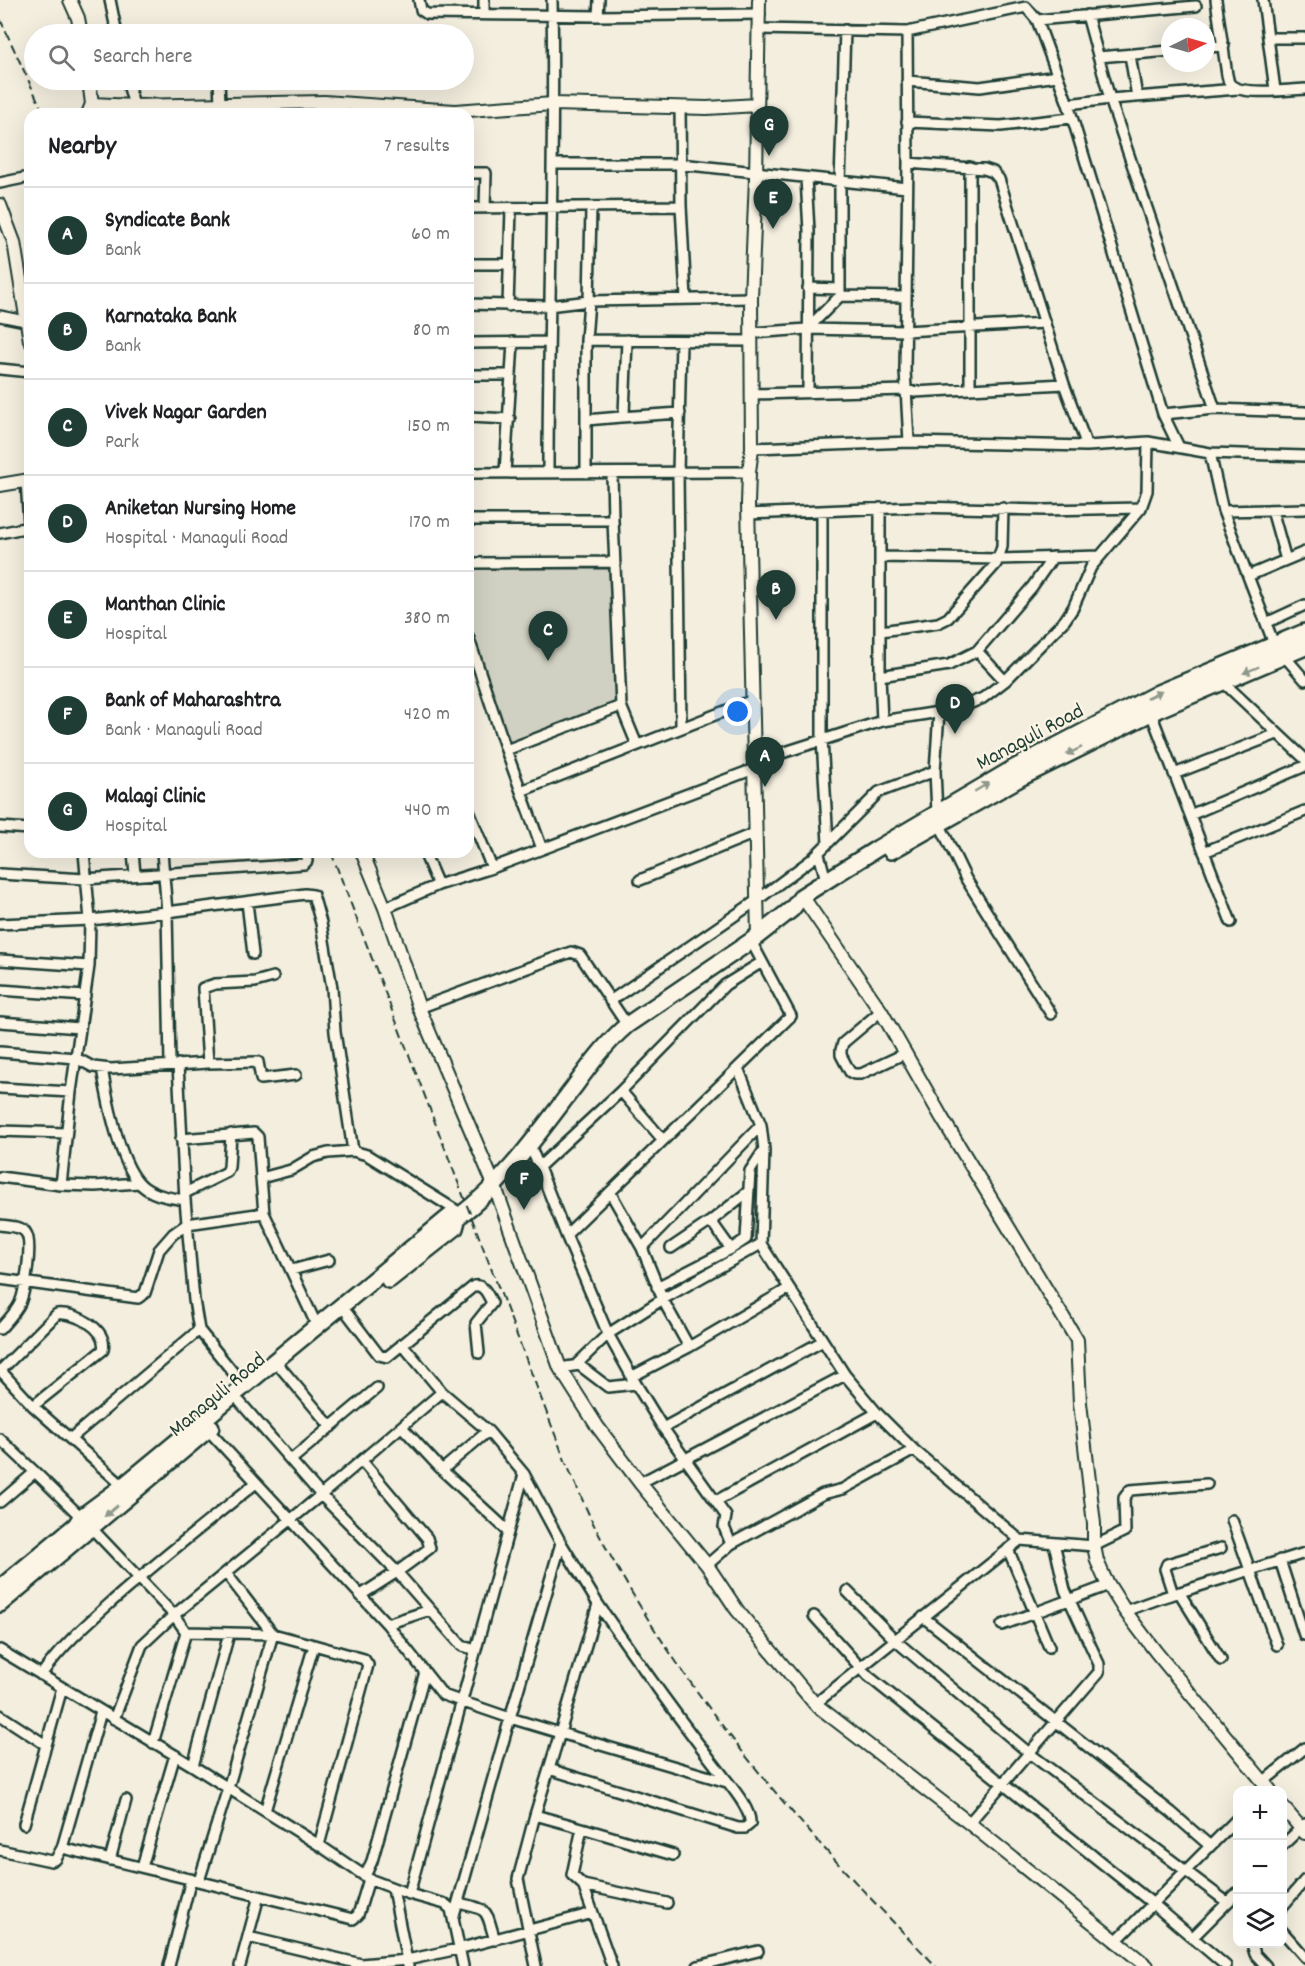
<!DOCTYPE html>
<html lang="en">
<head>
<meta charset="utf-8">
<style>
	:root { --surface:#fff; --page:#f2f2f2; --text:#202124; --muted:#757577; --line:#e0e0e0; --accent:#1f3d34 }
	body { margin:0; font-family:Dekko,sans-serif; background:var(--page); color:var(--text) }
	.controls { position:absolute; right:18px; bottom:18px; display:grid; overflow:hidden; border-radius:12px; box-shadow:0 6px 24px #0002 }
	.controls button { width:54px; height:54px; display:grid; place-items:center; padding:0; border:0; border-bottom:2px solid var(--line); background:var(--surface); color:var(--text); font:30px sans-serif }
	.compass { position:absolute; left:1161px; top:18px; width:54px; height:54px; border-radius:50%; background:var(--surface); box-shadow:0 6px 24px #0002; rotate:85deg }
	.you { position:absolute; left:738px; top:712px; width:21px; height:21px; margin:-15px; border:4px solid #fff; border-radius:50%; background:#1a73e8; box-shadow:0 0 0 9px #1a73e833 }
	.badge { display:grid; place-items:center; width:39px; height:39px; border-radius:50%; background:var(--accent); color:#fff; font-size:20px; font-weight:700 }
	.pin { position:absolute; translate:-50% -50px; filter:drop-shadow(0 2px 3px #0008) }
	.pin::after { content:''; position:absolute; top:32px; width:21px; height:18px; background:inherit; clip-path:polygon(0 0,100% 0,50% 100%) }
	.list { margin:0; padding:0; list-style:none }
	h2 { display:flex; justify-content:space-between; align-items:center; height:78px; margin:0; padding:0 24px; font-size:26px }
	h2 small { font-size:20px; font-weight:400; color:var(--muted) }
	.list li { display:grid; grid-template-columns:39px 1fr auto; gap:18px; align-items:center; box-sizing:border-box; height:96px; padding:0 24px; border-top:2px solid var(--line) }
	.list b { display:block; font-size:22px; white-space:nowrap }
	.list p { margin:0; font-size:20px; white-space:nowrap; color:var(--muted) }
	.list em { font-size:20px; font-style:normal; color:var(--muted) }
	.icon { flex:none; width:33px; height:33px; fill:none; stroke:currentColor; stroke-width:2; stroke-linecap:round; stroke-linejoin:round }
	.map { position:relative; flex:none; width:1305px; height:1966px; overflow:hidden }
	.search { position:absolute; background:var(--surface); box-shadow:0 6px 24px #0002; left:24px; top:24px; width:450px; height:66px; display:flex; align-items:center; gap:15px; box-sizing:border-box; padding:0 21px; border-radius:33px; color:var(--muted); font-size:22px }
	.panel { position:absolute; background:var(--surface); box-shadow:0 6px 24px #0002; left:24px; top:108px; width:450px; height:750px; border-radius:18px }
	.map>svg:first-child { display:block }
	.green { fill:#d0d1c2; stroke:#78877b; stroke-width:1.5 }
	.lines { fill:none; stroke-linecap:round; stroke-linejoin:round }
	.minor-casing { stroke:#1f3d34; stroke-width:14 }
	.tertiary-casing { stroke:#1f3d34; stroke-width:16 }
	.primary-casing { stroke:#1f3d34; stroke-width:20 }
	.minor { stroke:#fcf5e5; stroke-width:9 }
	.tertiary { stroke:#fcf5e5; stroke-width:12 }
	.primary { stroke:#fcf5e5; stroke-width:15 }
	.rail { stroke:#1f3d34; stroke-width:2; stroke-dasharray:9 4.5; stroke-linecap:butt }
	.oneway { fill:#8e998c }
	.labels { text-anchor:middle; stroke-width:4.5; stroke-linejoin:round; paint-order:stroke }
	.street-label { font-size:22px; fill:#1f3d34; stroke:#fcf5e5 }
</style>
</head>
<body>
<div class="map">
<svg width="1305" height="1966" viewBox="0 0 1305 1966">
	<rect width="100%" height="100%" fill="#f3eede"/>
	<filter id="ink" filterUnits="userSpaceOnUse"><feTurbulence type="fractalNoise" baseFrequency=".0167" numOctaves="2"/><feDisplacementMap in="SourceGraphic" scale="12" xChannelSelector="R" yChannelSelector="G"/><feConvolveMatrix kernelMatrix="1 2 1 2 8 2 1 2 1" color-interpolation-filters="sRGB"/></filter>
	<g filter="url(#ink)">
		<path class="green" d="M468,568l141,1 8,133 -107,43 -42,-126z"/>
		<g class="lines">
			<g class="minor-casing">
				<path id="minor" d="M110,0l7,34
					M419,0l2,10 6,4 171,2 162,-2
					M1216,0l11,75c1,3 1,7 3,9 10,12 60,6 75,5
					M1263,0l12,90
					M484,13v-13
					M1087,15l23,84 128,-10
					M598,16l1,-16
					M1037,20l159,-14
					M759,29l148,3 119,-25 11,13 31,84 95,310 16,33
					M907,32l1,131 -3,207 4,72
					M1268,38h37
					M1206,47l18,-1
					M1130,55l7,42
					M1098,57l72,-6
					M127,80l7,26
					M219,80l1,24
					M907,81l73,6 77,-11
					M1068,104l42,-5 105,310
					M680,107l1,99 5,92
					M907,122l94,4 70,-8
					M908,163l76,6 9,3 6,7 65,205 23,62
					M553,164h127l227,24
					M970,167v222
					M468,173h18l-1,35
					M806,178l3,53 -1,162
					M0,183l24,-5 6,1
					M468,208l213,-2
					M468,264h40
					M808,288l32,1
					M840,296v-114l5,-152
					M468,304l80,2 41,-5 162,-3
					M508,306l3,-97
					M0,316l25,5
					M807,329l98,2 140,-8
					M752,333l55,-4 33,-33 66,1
					M586,340l166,1
					M681,341l-3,132 3,253
					M468,343l80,-1
					M0,369l30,3
					M468,375h43
					M751,394l155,-4 8,2 150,-8
					M1163,414l52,-5 90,3
					M468,417l42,2
					M621,417l59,-4
					M586,420l35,-3 3,-3 3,-74
					M752,448l157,-6 178,4 61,-4 62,11 95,3
					M1210,453l13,58 51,133 31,36
					M468,473l281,-1
					M505,473l8,-131
					M548,473c0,-158 7,-315 4,-473
					M586,473v-133l3,-39 2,-93
					M26,481l4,58
					M880,508v168l2,45
					M1272,510l14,50
					M822,511v228l6,104
					M1223,511l82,-2
					M748,514l166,-7 130,3 97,-2
					M468,520h145l-1,-47
					M0,533l29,-6
					M880,557l119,2 100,-3
					M468,563l146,-1
					M1248,576l57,-24
					M1266,623l39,-18
					M881,631l57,-8 10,-5 48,-54 6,-17 1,-39
					M468,636l38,114 115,-44 -8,-186
					M977,651l28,30
					M880,676l69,-11 28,-14 55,-64 21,-30
					M1223,682l82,77
					M621,706l16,39
					M939,712l-4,59 2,42 3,12 26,54 85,135
					M1151,713l80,209
					M506,750l36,99
					M754,762l128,-41 57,-9 32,-9 12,-5 22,-17 60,-61 8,-12 18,-41 50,-59 6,-17 1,-49
					M1174,774l103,-40
					M521,791l232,-91
					M1190,815l115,-49
					M0,827l30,2
					M84,852l6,68 -1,46 -18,126 -10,93 34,1 44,-3
					M133,852l2,22
					M162,852l5,60 3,153
					M424,852l14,33
					M1204,852l101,-41
					M819,854l7,26
					M492,868l262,-99
					M0,874l85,5 219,-15 3,-3 -2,-9
					M640,880l115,-47
					M247,902l6,52
					M385,908l53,-23 54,-17 -24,-59
					M0,924l90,-4 77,-8 138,-18 8,1 8,28 11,65 3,44 18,119
					M0,960l89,6
					M0,990l85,6
					M610,1001l146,-100 56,-42 67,-67 56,-21
					M419,1008l152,-56 9,3 47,70
					M881,1011l-38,32 -2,7v5l9,17 4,2h7l45,-21
					M0,1022l80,6
					M0,1052l76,6 17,9 18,2 97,-6 50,-1 3,17 35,-4
					M208,1063l-5,-75 12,-4 40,-2 18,-5
					M178,1064l7,136 9,100 5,30 45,56
					M102,1068c5,30 18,103 43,120 11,8 27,10 40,12
					M738,1068l23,57 3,25 -3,94 84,131 32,38 37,37 106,90 74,6 31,-15 -1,-33 6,-8 77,-6
					M0,1088l71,4
					M621,1091l42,49
					M0,1131l66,2
					M181,1139l73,-6 4,4 3,41
					M530,1145l36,90 225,-219 -40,-75
					M539,1167l82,-76 104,-106 37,-23
					M0,1177l61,8
					M610,1192l32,56 119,-123
					M185,1193l42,-21 2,-5 2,-33
					M264,1213l53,113
					M711,1221l20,28
					M0,1225c8,1 22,1 26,8 7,10 -1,58 -6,70 -4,9 -13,18 -20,26
					M642,1248l22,54 25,45
					M671,1248l40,-27 38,-30
					M292,1270l37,-10
					M0,1279l138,19 7,-5 14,-43 14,-16 14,-10 77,-11 -3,-35 30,-8 22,-13 15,-4 25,-2 14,4 95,59
					M657,1287l74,-38 15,-10 4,-68 14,-21
					M347,1313l32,42 8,2 87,-71c10,-2 14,9 18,17l-16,20 3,30
					M577,1364l31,-30 55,-35 98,-55
					M281,1368l50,59
					M560,1368l19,-3 29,22 28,-3 -28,-50 -42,-99
					M0,1370l33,36 90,80
					M0,1371l57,-57c18,-2 51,14 46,36l-70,56
					M631,1377l58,-30 99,-58
					M636,1384l27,44 160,-87
					M442,1392l46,39
					M240,1402l81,93 121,-103 -40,-48
					M402,1427l40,43
					M663,1428l63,88 -2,11 7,17 -24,21
					M208,1430l179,194
					M0,1439l35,33
					M70,1439l129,-109
					M291,1460l86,-72
					M640,1483l205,-108
					M716,1501l161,-88
					M0,1502l35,-30 46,45 93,98 12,17 -33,111
					M1232,1520l45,125
					M508,1531l-66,-61 46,-39 36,43 37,69 37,61 -38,129 167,49
					M1054,1543l11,47 34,74v8l-70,81 198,149
					M731,1544l92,-50 20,-5 71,-39
					M1008,1549l41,98
					M1280,1560l24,75
					M847,1591l49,50 133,112 -60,70
					M1179,1592l42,68
					M1173,1594l-8,-25 2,-5 54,-16
					M361,1595l36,-23 33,-24 -3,-10 -65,-77
					M430,1610l-43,14 56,71 67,23 51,-175
					M1125,1611l36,-13 144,-45
					M814,1616l54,60 284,227 74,63
					M923,1617l248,195 38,33
					M1002,1625l107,-40
					M186,1632l87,2 41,11 -49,166
					M314,1645l50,14 4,6 -49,180
					M0,1650l193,116 126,79 50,34 40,15 36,10 6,5 12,57
					M41,1675c21,-30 49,-54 76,-78 46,-40 93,-77 139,-114
					M815,1704l205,-164
					M101,1712l-39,136 197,48
					M0,1715l46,30
					M114,1719l28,-74 32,-30 147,-120 76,77 65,74 14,4
					M193,1766l36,-132
					M549,1769l189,59h7l5,-4c2,-14 -20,-39 -29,-51 -43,-55 -83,-111 -123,-169
					M1263,1782l42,-34
					M535,1815l-17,64 18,87
					M24,1824l38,-136
					M582,1828l91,27
					M1282,1846l23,-22
					M0,1850l51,11 5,-2 6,-11
					M110,1860l16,-60
					M142,1867l33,-112
					M365,1876l7,-15 53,-189
					M199,1881l29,-93 45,-154 -47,-61
					M583,1885l84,18
					M393,1889l15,77
					M409,1894l115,-420
					M458,1903c33,7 27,6 37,37
					M1282,1907l23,-27
					M454,1916l56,-198 50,15 -25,82 47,13 -10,47 11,10 29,81
					M1282,1931l23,26
					M248,1937l113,27 46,-4 51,-11 135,-36
					M1192,1938l46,-46
					M1115,1942l123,-124
					M1252,1944l3,10 11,12
					M169,1966l22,-87
					M240,1966l19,-70 94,23 5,-4 11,-36
					M698,1966l60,-15"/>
			</g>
			<g class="tertiary-casing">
				<path id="tertiary" d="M70,0l8,18 3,16
					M89,80l3,24
					M88,114l4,-10 42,2 190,-4 131,9 98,-7 154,4 50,-3
					M0,205l14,37 16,99
					M0,485l30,-5
					M362,852l23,56 34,100 76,179 65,181 37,58 43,57 67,82 30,45 78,94 154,119 178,143
					M802,896l79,115 61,107 135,222 3,63 14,121v22l3,15 8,18 20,32 31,41 114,138
					M758,935l-10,-431 1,-32 3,-24 -1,-150 5,-120 3,-178
					M1282,1806l23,27"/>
			</g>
			<g class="primary-casing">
				<path id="primary" d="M891,851l131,-74 137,-68 146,-62
					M389,1280l66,-52 3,-11
					M0,1588l76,-63 5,-8 42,-31 325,-268 4,-3 6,2c47,-35 80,-83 116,-130 16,-22 32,-44 53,-62l124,-84 41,-32 10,-13 76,-48 136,-80 144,-75 147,-61
					M0,1604l211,-177"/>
			</g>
			<use href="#minor" class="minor"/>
			<use href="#tertiary" class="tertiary"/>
			<use href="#primary" class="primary"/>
			<path class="rail" d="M0,19l44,95
				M331,852l235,611c9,19 17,39 26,58 52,102 121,198 195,285 47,55 98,108 149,160"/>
		</g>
		<defs><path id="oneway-solid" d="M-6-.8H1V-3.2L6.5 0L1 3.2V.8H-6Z" transform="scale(1.5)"/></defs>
		<g class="oneway">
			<use href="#oneway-solid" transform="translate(1251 670) rotate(157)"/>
			<use href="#oneway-solid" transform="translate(1154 695) rotate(-25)"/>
			<use href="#oneway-solid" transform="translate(1074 751) rotate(154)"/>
			<use href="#oneway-solid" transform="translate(982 787) rotate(-31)"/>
			<use href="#oneway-solid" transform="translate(111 1511) rotate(140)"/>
		</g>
	</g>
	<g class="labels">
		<g class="street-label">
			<text transform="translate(1029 735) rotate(-28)" y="8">Managuli Road</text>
			<text transform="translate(216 1393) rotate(-40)" y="8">Managuli Road</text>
		</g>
	</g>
</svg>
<div class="controls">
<button>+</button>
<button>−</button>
<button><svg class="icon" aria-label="layers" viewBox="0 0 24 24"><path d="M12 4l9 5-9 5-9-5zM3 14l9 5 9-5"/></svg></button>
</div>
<svg class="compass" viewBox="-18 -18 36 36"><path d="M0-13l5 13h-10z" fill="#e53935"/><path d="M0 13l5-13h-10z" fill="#757577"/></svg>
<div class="you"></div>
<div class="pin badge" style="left:765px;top:787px">A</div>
<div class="pin badge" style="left:776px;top:620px">B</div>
<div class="pin badge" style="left:548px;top:661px">C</div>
<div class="pin badge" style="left:955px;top:734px">D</div>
<div class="pin badge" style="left:773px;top:229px">E</div>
<div class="pin badge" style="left:524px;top:1210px">F</div>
<div class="pin badge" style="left:769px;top:156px">G</div>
<div class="search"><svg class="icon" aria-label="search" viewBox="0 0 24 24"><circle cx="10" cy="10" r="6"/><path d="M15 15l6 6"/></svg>Search here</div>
<section class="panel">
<h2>Nearby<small>7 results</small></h2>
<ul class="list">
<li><span class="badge">A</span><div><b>Syndicate Bank</b><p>Bank</p></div><em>60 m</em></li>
<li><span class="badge">B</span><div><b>Karnataka Bank</b><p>Bank</p></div><em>80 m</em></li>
<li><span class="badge">C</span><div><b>Vivek Nagar Garden</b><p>Park</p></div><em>150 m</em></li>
<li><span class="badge">D</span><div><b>Aniketan Nursing Home</b><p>Hospital · Managuli Road</p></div><em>170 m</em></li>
<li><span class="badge">E</span><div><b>Manthan Clinic</b><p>Hospital</p></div><em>380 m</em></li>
<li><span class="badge">F</span><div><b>Bank of Maharashtra</b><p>Bank · Managuli Road</p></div><em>420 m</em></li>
<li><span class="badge">G</span><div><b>Malagi Clinic</b><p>Hospital</p></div><em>440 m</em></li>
</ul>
</section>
</div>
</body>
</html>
